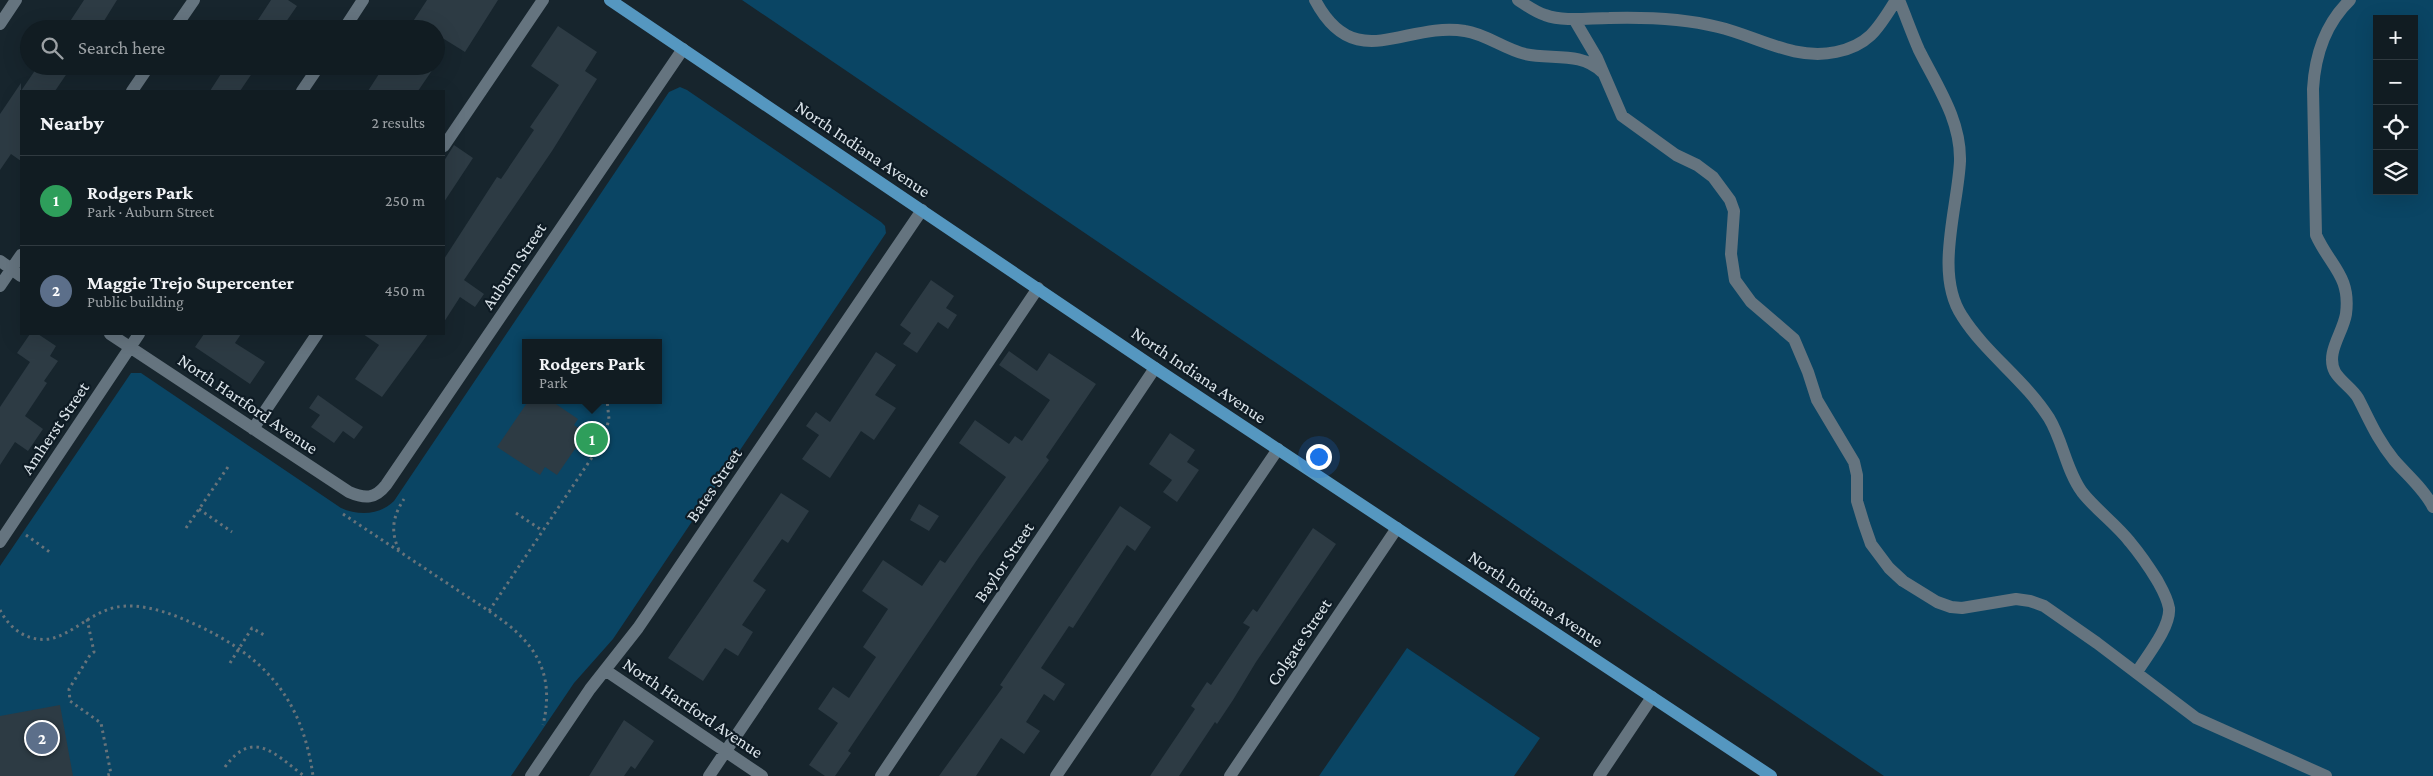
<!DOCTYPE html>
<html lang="en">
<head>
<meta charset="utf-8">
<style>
	:root { --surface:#111c22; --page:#1e292f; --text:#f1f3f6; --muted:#9ca1a5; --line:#303a40; --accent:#deb133 }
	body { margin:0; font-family:"Crimson Pro",serif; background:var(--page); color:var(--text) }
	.controls { position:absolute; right:15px; top:15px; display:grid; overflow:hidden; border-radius:0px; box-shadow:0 5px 20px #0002 }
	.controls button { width:45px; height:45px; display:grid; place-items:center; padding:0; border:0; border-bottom:1px solid var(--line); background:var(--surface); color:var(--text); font:25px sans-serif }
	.you { position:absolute; left:1318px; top:456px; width:18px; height:18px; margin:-12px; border:4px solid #fff; border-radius:50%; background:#1a73e8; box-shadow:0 0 0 8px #1a73e833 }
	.badge { display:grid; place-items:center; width:32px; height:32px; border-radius:50%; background:var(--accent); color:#fff; font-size:16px; font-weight:700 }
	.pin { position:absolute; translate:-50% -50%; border:2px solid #fff; box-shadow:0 1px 5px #0006 }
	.popup { position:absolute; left:522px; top:339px; width:140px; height:65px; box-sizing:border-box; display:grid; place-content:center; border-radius:0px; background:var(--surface); filter:drop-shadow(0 1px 4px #0005); font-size:16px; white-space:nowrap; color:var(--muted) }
	.popup b { font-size:19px; color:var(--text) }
	.popup::after { content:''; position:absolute; left:50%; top:100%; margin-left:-10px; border:10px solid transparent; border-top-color:var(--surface) }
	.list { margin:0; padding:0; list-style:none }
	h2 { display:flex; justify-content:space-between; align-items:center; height:65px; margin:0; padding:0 20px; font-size:21px }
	h2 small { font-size:16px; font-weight:400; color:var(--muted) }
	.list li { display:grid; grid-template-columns:32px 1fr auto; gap:15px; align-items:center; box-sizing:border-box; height:90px; padding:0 20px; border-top:1px solid var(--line) }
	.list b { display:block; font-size:19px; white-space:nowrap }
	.list p { margin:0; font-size:16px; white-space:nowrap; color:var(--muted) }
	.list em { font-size:16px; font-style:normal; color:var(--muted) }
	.icon { flex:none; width:28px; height:28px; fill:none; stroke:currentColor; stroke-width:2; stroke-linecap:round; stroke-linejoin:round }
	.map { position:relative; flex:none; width:2433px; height:776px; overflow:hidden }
	.search { position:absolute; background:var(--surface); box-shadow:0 5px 20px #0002; left:20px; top:20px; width:425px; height:55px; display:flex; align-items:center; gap:12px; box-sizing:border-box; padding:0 18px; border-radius:28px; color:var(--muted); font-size:19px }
	.panel { position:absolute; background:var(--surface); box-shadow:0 5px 20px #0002; left:20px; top:90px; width:425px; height:245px; border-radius:0px }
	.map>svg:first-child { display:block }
	.green { fill:#0a4564; fill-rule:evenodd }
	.building { fill:#2d3b44 }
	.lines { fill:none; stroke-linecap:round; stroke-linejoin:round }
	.path { stroke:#67737a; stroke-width:3; stroke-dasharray:2.5 4; stroke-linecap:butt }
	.minor { stroke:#65747f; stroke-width:12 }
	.major { stroke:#5597c0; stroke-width:12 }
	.labels { text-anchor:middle; stroke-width:4.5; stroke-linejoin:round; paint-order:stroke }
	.street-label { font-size:18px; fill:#dbe4ea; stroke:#0e1b24 }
</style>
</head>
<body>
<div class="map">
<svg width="2433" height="776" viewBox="0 0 2433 776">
	<rect width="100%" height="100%" fill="#17252d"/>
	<path class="green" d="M742,0h1691v776h-549zM2377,19h37v172h-37z
		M680,87l7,3 194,132 4,4 1,7 -273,406 -39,44 -63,93h-511v-210l131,-193h10l200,135c18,8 39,7 53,-7l275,-409zM526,343h132v57h-132z
		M1407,648l133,90 -26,38h-195z"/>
	<path class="building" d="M84,0h33l-18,29h-34z
		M271,0h17l9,6 -16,23h-29z
		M427,0h71l-33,52 -29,-18v-5h-28z
		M558,26l39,26 -12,19 12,8 -45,72 -88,129 20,14 -9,13 -15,-10 -16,25v-63l53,-82 4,2 33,-49 -4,-3 29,-42 -28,-19z
		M38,66h34l-17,25h-34v70l-10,-7 -11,16v-56l21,-31v8z
		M226,66h31l-17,25h-30z
		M384,66h51l-17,25h-50z
		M454,145l19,13 -29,44v-41z
		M931,280l23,16 -8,12 11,7 -9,14 -10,-7 -21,31 -14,-9 8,-11 -11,-8z
		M30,334h8l18,12 -6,10 8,5 -14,20 3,2 -22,33 18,13 -15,22 -13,-9 -15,23v-58l30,-45 -13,-9z
		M204,334h37l-6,9 30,19 -15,22 -55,-37z
		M363,334h65l-46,63 -27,-18 24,-34z
		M1009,351l28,20 12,-18 47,31 -50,73 3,3 -70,97 -131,194 3,2 -16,23h-10l-16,-11 29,-42 -20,-14 15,-22 16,11 27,-41 -13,-10 25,-38 -26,-18 21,-31 39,26 18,-26 5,3 61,-86 -47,-34 16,-23 34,24 6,-8 7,5 28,-41 -51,-35z
		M876,352l20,13 -21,30 21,13 -22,32 -13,-9 -31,47 -28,-19 17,-24 -13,-9 10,-14 14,10z
		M318,395l45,32 -9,12 -11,-8 -9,12 -23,-16 9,-12 -11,-7z
		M529,400h21l28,19 -4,6 12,8 -29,42 -12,-8 -5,8 -43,-28z
		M1170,433l25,17 -8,12 12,8 -22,32 -14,-10 9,-12 -23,-16z
		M781,493l28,18 -21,32 -6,-4 -29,42 13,9 -24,35 11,7 -15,24 -13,-8 -22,33 -35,-23z
		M919,504l20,12 -10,15 -19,-11z
		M1120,506l31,21 -16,24 -8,-6 -54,83 -4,-2 -28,42 24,16 -11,17 -10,-7 -18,28 14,9 -16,23 -23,-16 -25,38h-37l64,-89 -3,-2z
		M1313,528l23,16 -80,118 -23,38 -16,24 -2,-2 -36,54h-29l45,-67 -4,-3 16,-24 4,3 39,-58 -7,-4 10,-14 4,3z
		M60,705l13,71h-73v-60z
		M624,720l30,21 -19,28 -4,-3 -7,10h-35z"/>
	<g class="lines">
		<path class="path" d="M590,343l3,-5
			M199,509l33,23
			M516,513l27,18
			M343,514l146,97 114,-170 6,-22 -2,-19
			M186,528l44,-64
			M26,535l25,18
			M399,550c-9,-19 -6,-34 5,-51
			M0,610c9,18 27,32 49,29 23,-4 42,-27 68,-32 24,-4 51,5 73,15 72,32 112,74 123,154
			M489,611c44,29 67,59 54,114
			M87,619l7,33 -4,3 -21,34 1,12 31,22 10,51 -7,2
			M230,663l22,-35 12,7
			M225,767c28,-39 50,-13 79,9"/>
		<path class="minor" d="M1315,0c40,76 90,21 150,31 21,3 39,18 60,23 26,6 56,-3 77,18
			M1518,0c8,5 17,12 27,15 19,7 44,3 64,3 37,-1 73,0 109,9 39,9 76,34 118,25 34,-7 43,-25 60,-52
			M1899,0c7,17 13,34 20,50 18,36 42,70 41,111 -2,46 -26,113 2,155 24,38 63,64 87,102 14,23 17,52 33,74 14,18 34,32 48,50 10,12 19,25 27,38 5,9 10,17 12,28 2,19 -23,49 -32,64
			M2350,0c-25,24 -35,55 -37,89l3,146c14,31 35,41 30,79 -3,19 -21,39 -11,58 6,10 17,16 23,26 12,23 19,41 36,62 13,15 30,29 39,47
			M1574,19l23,39 25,58 54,39 21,10 16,12 17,23 4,11 -3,43 4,26 16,22 43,37 14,33 9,28 37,62 3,13v26l7,23 7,20 18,24 14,13 34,21 14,5 11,1 54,-9 14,2 14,5 53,37 99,75 130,58
			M0,24l16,-24
			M174,29l20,-29
			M344,29l19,-29
			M132,91l17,-25
			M302,91l17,-25
			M444,146l99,-146
			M0,261l21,15
			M0,286l21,-31
			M110,334l239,158c16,7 26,7 37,-7l297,-436
			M253,429l64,-95
			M0,542l139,-208
			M605,670l157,106
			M531,776l59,-87 48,-61 284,-418
			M709,776l329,-488
			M881,776l274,-408
			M1056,776l222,-327
			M1230,776l167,-248
			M1599,776l53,-79"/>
		<path class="major" d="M610,0l545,368 616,408"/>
	</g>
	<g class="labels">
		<g class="street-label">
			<text transform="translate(863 149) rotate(34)" y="6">North Indiana Avenue</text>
			<text transform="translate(514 266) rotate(-56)" y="6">Auburn Street</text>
			<text transform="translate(1199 375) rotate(34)" y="6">North Indiana Avenue</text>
			<text transform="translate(248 404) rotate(34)" y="6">North Hartford Avenue</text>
			<text transform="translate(55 428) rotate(-56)" y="6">Amherst Street</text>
			<text transform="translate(714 485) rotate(-56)" y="6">Bates Street</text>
			<text transform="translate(1004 562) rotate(-56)" y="6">Baylor Street</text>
			<text transform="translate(1536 599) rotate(34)" y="6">North Indiana Avenue</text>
			<text transform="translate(1299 642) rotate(-56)" y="6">Colgate Street</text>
			<text transform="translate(693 708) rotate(34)" y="6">North Hartford Avenue</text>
		</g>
	</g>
</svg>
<div class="controls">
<button>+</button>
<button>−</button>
<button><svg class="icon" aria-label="locate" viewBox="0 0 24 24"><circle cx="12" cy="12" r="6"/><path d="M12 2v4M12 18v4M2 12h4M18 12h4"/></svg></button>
<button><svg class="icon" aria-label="layers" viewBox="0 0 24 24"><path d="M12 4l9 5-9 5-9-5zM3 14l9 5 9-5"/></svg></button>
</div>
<div class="you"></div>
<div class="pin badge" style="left:592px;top:439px;background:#2e9e5b">1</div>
<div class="popup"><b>Rodgers Park</b>Park</div>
<div class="pin badge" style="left:42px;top:738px;background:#5c6f8a">2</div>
<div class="search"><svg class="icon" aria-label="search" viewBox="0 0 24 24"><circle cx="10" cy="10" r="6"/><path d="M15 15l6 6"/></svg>Search here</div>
<section class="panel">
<h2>Nearby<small>2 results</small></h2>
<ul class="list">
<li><span class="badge" style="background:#2e9e5b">1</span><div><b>Rodgers Park</b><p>Park · Auburn Street</p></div><em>250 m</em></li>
<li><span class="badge" style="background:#5c6f8a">2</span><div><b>Maggie Trejo Supercenter</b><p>Public building</p></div><em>450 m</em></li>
</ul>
</section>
</div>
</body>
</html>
